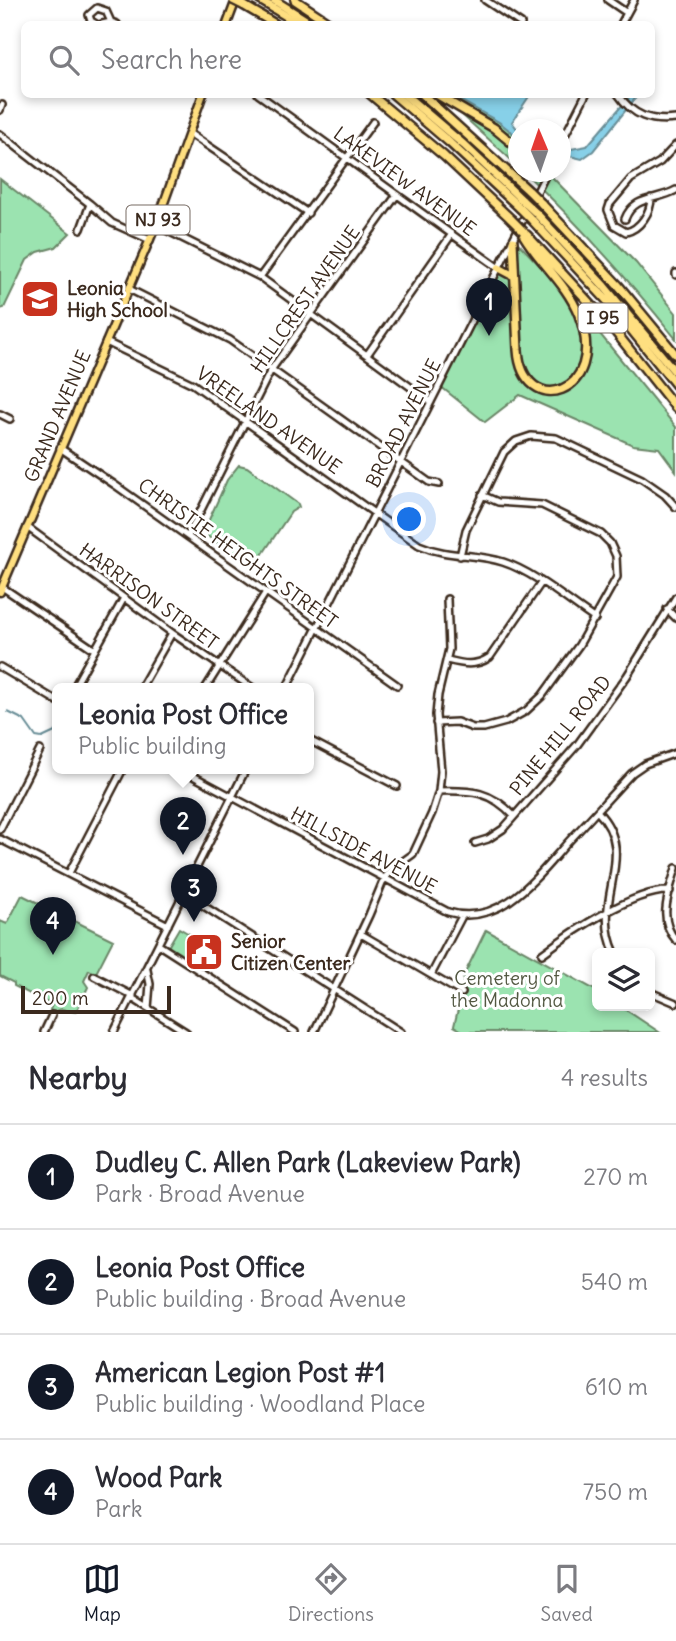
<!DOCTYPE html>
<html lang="en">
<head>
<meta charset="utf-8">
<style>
	:root { --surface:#fff; --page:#f2f2f3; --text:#2b2b33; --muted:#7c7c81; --line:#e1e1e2; --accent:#111827 }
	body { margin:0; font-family:Delius,sans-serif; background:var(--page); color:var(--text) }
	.controls { position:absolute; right:21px; bottom:21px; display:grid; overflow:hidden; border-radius:10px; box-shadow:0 4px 10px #0003 }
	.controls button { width:63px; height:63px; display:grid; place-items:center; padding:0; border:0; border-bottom:2px solid var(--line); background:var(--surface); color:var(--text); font:35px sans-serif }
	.compass { position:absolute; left:508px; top:119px; width:63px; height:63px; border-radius:50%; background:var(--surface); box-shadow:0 4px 10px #0003; rotate:358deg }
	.scale { position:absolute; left:21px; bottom:18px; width:150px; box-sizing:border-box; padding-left:7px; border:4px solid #3b2a1e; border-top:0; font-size:19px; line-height:24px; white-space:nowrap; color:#3b2a1e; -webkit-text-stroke:5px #fff; paint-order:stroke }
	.you { position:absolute; left:410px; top:520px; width:24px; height:24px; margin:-18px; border:5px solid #fff; border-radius:50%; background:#1a73e8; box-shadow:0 0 0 10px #1a73e833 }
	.badge { display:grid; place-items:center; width:46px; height:46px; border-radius:50%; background:var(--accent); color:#fff; font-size:23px; font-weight:700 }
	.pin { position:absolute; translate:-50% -58px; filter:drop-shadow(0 2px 4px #0008) }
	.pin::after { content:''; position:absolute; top:37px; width:24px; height:21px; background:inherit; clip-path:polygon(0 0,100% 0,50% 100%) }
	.popup { position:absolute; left:52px; top:683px; width:262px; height:91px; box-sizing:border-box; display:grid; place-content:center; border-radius:10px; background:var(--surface); filter:drop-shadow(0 2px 5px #0005); font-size:23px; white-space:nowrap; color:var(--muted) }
	.popup b { font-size:26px; color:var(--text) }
	.popup::after { content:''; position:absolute; left:50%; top:100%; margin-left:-14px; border:14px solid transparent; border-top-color:var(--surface) }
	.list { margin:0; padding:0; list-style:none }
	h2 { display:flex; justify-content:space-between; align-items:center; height:91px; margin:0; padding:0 28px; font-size:30px }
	h2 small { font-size:23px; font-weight:400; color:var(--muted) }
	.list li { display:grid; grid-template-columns:46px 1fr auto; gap:21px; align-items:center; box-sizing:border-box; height:105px; padding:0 28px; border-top:2px solid var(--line) }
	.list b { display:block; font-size:26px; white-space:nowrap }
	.list p { margin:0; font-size:23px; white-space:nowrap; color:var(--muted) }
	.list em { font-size:23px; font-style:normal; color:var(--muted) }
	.icon { flex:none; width:38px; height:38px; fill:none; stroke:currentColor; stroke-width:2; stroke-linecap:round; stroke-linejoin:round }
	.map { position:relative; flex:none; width:676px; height:1032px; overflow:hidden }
	.search { position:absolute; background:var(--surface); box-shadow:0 4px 10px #0003; left:21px; right:21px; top:21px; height:77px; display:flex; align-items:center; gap:18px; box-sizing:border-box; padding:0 24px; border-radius:10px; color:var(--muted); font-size:26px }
	.sheet { height:511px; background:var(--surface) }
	nav { display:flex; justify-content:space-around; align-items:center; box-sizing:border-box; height:98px; border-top:2px solid var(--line); background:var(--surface); font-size:19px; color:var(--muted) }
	nav a { display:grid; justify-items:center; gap:4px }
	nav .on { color:var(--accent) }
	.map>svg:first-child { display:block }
	.green { fill:#9be3b0; stroke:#6b8667; stroke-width:2 }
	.water { fill:#87d0e8; stroke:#698e97; stroke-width:2 }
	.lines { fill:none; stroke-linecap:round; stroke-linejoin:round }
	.stream { stroke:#698e97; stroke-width:2 }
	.minor-casing { stroke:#3b2a1e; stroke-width:10 }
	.major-casing { stroke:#3b2a1e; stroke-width:11 }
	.highway-casing { stroke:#3b2a1e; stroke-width:12 }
	.minor { stroke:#fff; stroke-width:5 }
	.major { stroke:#ffdf80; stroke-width:6 }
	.highway { stroke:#ffdf80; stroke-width:7 }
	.highway-bridge-casing { stroke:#3b2a1e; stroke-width:12; stroke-linecap:butt }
	.highway-bridge { stroke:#ffdf80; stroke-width:7 }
	.labels { text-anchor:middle; stroke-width:6; stroke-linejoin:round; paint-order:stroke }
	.shield { fill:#fff; stroke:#766a62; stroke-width:2 }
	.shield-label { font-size:18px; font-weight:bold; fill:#3b2a1e }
	.street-label { font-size:19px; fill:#3b2a1e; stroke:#fff }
	.poi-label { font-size:19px; font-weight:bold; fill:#3b2a1e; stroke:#fff; text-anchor:start }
	.park-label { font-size:19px; fill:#535842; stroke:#fff }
</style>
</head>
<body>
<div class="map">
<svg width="676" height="1032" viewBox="0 0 676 1032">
	<rect width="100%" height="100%" fill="#fff"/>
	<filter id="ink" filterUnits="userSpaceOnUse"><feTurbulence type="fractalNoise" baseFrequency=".0143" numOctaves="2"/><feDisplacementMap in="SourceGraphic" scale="14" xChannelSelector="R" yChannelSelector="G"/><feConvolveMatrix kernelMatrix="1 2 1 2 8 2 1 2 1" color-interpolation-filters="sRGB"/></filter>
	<g filter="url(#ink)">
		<path class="green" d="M452,95l47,27 19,15v29l-68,-62z
			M524,172h31l-3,5 84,86 40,50v26c-47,-59 -97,-115 -152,-167z
			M0,179l70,54 -14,14 -18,5 -11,8 -23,48 -4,1z
			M518,243l51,53 107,131v44l-17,-23 -26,-3 -113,-50 -35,27 -45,-36 59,-118 16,14z
			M239,465l8,2 51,37 1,3 -8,5 -33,49 -8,5 -47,-33 24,-53z
			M22,895l91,45 -17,33 -7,-3 -5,11 4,6 -12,25 -14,-3 -10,3 -2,-2 2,-5 -38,-19v-3l-14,-7v-55l7,3z
			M179,928l24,14 -12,19 -23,-14z
			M486,930l111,61v15h23l39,26h-195l-10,-6 8,-33 2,-18z"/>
		<path class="water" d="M451,95h79l-18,27 6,8v7l-19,-15z
			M631,95h7l-45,56 -11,8 -21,-5 -1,-3 27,-5z"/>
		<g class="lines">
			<path class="stream" d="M8,712l16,8 12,17 6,1 15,-7"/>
			<g class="minor-casing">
				<path id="minor" d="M485,0l36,24
					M608,0l19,13
					M96,24l-5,-3 -2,-6 8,-7 9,3 5,11
					M102,24l9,-2 6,2
					M621,24l13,-24
					M258,94c81,58 160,117 241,174
					M618,94c15,22 32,28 58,25
					M0,110l2,-5
					M189,133l119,80
					M0,134l90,70 22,19 38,17
					M560,145l26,-51
					M651,198c0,14 -11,31 -25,34l-12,-7 -6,-15 2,-6 21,-25 29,-17 16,-17
					M625,219c9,-24 32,-18 51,-29
					M156,225l104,52 171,125
					M81,229l9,-25
					M676,273v2
					M260,277l113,-155
					M129,289l101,51 199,142 10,2
					M106,342l87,42 226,161c30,13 56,8 84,17 31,10 65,39 92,57
					M367,355l85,-121
					M0,414l10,5
					M60,448l55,37 282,200
					M27,527l145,106 82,56
					M188,536l83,-166 125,-174
					M460,556l6,-26 38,-78 12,-11 15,-5 25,2 86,41 23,16 11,12
					M2,587l93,63
					M667,609l9,9
					M447,660c16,4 28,7 43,-3l51,-74
					M0,667l57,34
					M73,689l51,-91
					M140,689l32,-56
					M205,689l61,-97
					M286,689l261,-517
					M436,723l21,-1 16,6h11l22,-6 20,-11 16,-15 37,-51 38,-68 -1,-21 -6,-13 -9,-9 -59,-29 -44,-3 -16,-7
					M309,740l88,46
					M180,769l268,143c54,16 90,-37 122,-72 21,-22 41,-45 62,-67l13,-9 31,-11
					M439,791c33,-1 52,0 75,25
					M597,811c44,45 -8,88 18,142
					M0,829l40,-79
					M0,839l168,86
					M475,843l13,-4 15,-10 74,-84 50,-69 49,-79
					M676,868c-7,25 -19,51 0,72
					M69,873l54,-104
					M185,894l216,138
					M361,934l101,59
					M159,945l136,87
					M542,954c28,-21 93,-65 128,-63
					M147,970l3,14 -2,24
					M431,975l31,-59
					M94,976l39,20
					M650,992l26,11
					M132,998l54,34
					M44,1032l8,-17
					M114,1032l132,-263
					M314,1032l55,-117 15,-36 7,-9 22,-16 19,-41 7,-22 2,-20 -5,-56 2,-20 11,-46 -2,-50"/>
			</g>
			<g class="major-casing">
				<path id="major" d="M227,24l9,-24
					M0,592l156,-367 47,-131"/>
			</g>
			<g class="highway-casing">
				<path id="highway" d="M260,0l39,24
					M274,0l38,24
					M295,0l36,24
					M243,5l32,19
					M370,94l74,62 67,63
					M393,94l57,49 70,65
					M404,94l60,51 59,56
					M422,94l107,97
					M436,94l58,34 24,20
					M546,172h1
					M541,203l78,83 57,69
					M536,213l68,73 72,87
					M532,220l81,87 63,78
					M527,235l83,90 66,83
					M513,241l5,109c5,70 92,46 61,-35 -12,-31 -38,-51 -55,-79
					M499,268l15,8"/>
			</g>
			<use href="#minor" class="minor"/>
			<use href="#major" class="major"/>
			<use href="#highway" class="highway"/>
			<g class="highway-bridge-casing">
				<path id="highway-bridge" d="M233,0l10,5
					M529,191l12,12
					M523,201l13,12
					M520,208l12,12
					M511,219l13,13"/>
			</g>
			<use href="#highway-bridge" class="highway-bridge"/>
		</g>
	</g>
	<defs>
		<g id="school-square" transform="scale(2.0125)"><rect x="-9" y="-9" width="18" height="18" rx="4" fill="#c8321e" stroke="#fff"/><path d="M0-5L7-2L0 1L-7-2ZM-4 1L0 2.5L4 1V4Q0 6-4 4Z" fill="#fff"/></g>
		<g id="civic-square" transform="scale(2.0125)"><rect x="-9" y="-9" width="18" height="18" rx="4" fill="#c8321e" stroke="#fff"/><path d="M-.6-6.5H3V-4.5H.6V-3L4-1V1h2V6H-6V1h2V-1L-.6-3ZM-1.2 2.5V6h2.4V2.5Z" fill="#fff"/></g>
	</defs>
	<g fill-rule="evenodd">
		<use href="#school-square" x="40" y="299"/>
		<use href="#civic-square" x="204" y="952"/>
	</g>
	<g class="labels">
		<g class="shield">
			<rect x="126.5" y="205.5" width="63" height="29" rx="5"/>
			<rect x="578.5" y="303.5" width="49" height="29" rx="5"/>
		</g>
		<g class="shield-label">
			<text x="158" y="226">NJ 93</text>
			<text x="603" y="324">I 95</text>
		</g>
		<g class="street-label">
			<text transform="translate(405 181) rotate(36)" y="7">LAKEVIEW AVENUE</text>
			<text transform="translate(305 299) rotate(-55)" y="7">HILLCREST AVENUE</text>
			<text transform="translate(57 416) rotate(-67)" y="7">GRAND AVENUE</text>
			<text transform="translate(269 420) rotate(35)" y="7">VREELAND AVENUE</text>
			<text transform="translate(403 423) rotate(-63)" y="7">BROAD AVENUE</text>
			<text transform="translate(238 553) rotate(36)" y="7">CHRISTIE HEIGHTS STREET</text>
			<text transform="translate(149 596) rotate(36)" y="7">HARRISON STREET</text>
			<text transform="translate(560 735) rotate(-51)" y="7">PINE HILL ROAD</text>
			<text transform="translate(364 850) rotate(28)" y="7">HILLSIDE AVENUE</text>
		</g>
		<g class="poi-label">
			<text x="67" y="295">Leonia<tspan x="67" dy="22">High School</tspan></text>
			<text x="231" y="948">Senior<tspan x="231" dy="22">Citizen Center</tspan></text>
		</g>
		<g class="park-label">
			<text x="507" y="985">Cemetery of<tspan x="507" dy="22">the Madonna</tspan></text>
		</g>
	</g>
</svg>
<div class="controls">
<button><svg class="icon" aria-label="layers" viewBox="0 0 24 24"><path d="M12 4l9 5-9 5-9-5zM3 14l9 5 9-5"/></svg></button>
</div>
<svg class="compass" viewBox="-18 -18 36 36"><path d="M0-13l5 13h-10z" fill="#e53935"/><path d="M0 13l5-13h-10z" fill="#7c7c81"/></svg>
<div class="scale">200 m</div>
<div class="you"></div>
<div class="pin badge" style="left:489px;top:336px">1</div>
<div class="pin badge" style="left:183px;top:855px">2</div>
<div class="popup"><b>Leonia Post Office</b>Public building</div>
<div class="pin badge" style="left:194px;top:922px">3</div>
<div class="pin badge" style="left:53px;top:955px">4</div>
<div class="search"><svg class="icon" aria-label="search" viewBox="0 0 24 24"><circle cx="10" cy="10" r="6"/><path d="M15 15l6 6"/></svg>Search here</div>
</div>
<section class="sheet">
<h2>Nearby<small>4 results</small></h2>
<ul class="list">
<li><span class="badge">1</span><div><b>Dudley C. Allen Park (Lakeview Park)</b><p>Park · Broad Avenue</p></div><em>270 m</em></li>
<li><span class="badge">2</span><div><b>Leonia Post Office</b><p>Public building · Broad Avenue</p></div><em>540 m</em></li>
<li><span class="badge">3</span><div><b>American Legion Post #1</b><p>Public building · Woodland Place</p></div><em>610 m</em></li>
<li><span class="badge">4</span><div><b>Wood Park</b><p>Park</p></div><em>750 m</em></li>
</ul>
</section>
<nav>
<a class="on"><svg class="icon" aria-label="map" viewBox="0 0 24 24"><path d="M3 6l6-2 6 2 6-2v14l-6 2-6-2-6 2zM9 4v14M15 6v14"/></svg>Map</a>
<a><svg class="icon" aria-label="directions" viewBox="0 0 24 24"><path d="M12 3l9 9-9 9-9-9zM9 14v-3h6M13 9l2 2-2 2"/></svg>Directions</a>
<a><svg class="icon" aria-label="saved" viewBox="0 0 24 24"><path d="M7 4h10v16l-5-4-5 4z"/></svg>Saved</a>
</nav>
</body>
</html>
